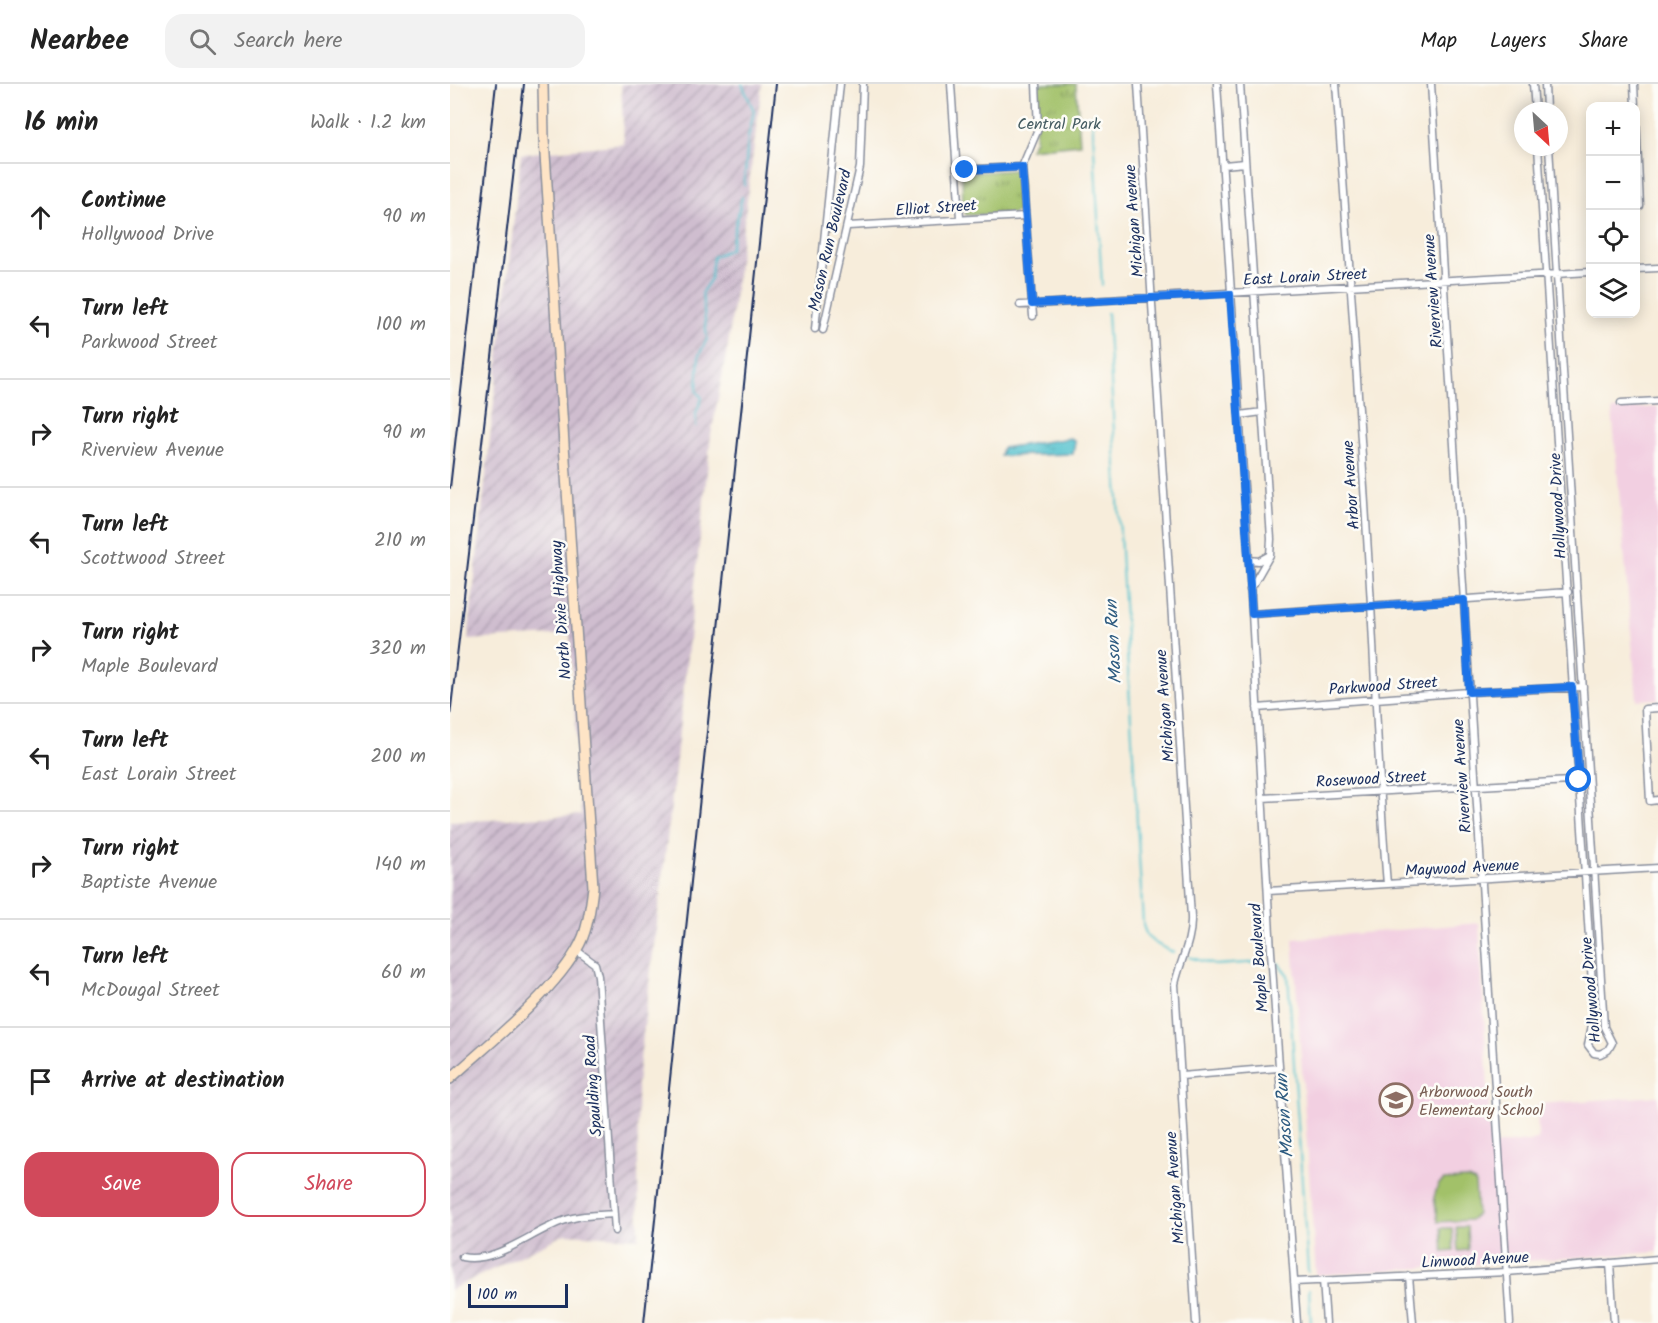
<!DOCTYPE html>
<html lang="en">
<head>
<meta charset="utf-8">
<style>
	:root { --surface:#fff; --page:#f2f2f2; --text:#222; --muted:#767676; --line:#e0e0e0; --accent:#d1495b }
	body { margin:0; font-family:Kalam,sans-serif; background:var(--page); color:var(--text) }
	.controls { position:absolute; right:18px; top:18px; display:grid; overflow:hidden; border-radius:12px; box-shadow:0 3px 15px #0003 }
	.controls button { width:54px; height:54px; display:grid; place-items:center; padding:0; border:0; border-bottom:2px solid var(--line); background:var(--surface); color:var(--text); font:30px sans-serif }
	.compass { position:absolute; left:1064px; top:18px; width:54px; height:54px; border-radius:50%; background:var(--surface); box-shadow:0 3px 15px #0003; rotate:154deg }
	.scale { position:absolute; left:18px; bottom:15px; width:100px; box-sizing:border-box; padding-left:6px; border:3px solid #1b2f5e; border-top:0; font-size:16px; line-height:21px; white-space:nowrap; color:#1b2f5e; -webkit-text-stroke:4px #fdfcf7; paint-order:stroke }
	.stop { position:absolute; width:18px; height:18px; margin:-14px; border:4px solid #1a73e8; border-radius:50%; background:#fff }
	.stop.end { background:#1a73e8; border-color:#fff; box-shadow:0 2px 6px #0008 }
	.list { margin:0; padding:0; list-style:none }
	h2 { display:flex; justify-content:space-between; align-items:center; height:78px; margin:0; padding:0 24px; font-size:26px }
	h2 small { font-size:20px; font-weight:400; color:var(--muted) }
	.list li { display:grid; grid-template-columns:39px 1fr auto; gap:18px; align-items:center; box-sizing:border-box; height:108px; padding:0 24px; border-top:2px solid var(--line) }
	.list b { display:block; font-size:22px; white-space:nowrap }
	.list p { margin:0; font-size:20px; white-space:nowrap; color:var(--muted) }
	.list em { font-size:20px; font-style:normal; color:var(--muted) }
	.actions { display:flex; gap:12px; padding:18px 24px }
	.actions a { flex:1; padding:14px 0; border:2px solid var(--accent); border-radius:18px; text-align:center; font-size:21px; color:var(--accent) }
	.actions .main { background:var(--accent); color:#fff }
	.icon { flex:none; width:33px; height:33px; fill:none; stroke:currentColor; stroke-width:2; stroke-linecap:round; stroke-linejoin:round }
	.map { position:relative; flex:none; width:1208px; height:1239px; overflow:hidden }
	header { display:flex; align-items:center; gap:36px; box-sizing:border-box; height:84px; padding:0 30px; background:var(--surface); border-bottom:2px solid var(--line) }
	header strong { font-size:28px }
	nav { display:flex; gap:33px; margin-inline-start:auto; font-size:21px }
	.search { width:420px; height:54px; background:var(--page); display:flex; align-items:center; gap:15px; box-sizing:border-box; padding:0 21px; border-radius:18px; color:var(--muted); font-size:22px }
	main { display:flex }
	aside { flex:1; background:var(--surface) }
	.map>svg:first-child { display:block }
	.built { fill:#f2cfe1 }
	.industrial { fill:url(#industrial-furrows) }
	.grass { fill:#a2c169; stroke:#5e7864; stroke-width:1.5 }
	.park { fill:url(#park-tufts); stroke:#5e7864; stroke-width:1.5 }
	.water { fill:url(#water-ripples); stroke:#397996; stroke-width:1.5 }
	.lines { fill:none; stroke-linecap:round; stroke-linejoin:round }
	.stream { stroke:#57c3cf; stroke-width:2 }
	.street-casing { stroke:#898e9c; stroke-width:9 }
	.secondary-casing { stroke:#898e9c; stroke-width:12 }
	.street { stroke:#fff; stroke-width:6 }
	.secondary { stroke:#fee4c6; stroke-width:9 }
	.rail { stroke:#1b2f5e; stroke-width:2 }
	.route { stroke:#1a73e8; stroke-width:8 }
	.labels { text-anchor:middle; stroke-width:5; stroke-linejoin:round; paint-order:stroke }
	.park-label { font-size:16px; fill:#445b61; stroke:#fdfcf7 }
	.street-label { font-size:16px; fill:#1b2f5e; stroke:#fdfcf7 }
	.education-label { font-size:16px; fill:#785e54; stroke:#fdfcf7; text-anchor:start }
	.water-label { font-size:18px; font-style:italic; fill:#2d5b80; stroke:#fdfcf7 }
</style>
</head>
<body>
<header>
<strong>Nearbee</strong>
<div class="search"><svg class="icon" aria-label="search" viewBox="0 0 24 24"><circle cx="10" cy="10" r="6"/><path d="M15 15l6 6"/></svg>Search here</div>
<nav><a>Map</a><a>Layers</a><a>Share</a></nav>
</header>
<main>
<aside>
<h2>16 min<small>Walk · 1.2 km</small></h2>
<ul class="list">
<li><svg class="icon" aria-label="ahead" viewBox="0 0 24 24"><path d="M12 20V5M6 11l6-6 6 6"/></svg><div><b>Continue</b><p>Hollywood Drive</p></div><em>90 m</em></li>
<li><svg class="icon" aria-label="left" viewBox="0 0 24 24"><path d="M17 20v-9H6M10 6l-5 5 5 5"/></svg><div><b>Turn left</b><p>Parkwood Street</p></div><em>100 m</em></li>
<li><svg class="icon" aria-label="right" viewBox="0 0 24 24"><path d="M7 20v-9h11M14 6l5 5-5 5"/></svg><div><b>Turn right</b><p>Riverview Avenue</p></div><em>90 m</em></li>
<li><svg class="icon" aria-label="left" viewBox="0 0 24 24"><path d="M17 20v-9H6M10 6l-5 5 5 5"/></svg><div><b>Turn left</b><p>Scottwood Street</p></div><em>210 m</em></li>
<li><svg class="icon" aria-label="right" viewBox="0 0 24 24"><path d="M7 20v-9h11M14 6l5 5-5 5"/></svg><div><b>Turn right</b><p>Maple Boulevard</p></div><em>320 m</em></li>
<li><svg class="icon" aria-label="left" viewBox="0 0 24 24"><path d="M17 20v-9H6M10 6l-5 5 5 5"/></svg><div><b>Turn left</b><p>East Lorain Street</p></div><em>200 m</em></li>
<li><svg class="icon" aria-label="right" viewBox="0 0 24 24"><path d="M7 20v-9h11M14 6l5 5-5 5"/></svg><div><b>Turn right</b><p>Baptiste Avenue</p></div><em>140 m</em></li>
<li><svg class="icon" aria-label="left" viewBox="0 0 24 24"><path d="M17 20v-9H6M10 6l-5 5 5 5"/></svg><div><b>Turn left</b><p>McDougal Street</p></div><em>60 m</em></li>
<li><svg class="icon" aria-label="arrive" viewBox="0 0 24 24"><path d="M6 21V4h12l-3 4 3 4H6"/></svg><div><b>Arrive at destination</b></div></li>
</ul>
<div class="actions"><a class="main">Save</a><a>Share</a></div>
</aside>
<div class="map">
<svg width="1208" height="1239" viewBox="0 0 1208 1239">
	<defs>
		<pattern id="industrial-furrows" width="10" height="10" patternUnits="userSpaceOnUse" patternTransform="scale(1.5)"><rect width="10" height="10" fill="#cfbdcf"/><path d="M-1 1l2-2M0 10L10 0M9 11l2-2" fill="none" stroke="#a79aab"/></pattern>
		<pattern id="park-tufts" width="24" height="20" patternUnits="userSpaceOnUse" patternTransform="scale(1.5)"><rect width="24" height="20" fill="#a2c169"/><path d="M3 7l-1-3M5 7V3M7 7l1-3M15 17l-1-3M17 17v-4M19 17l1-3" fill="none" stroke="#839d5a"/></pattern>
		<pattern id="water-ripples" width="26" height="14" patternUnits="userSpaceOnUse" patternTransform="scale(1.5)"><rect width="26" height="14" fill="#57c3cf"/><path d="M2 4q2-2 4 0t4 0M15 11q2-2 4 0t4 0" fill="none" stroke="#479fab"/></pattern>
	</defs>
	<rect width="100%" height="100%" fill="#fdfcf7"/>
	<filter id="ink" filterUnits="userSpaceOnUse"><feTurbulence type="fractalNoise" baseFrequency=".0167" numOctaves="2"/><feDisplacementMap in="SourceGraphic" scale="12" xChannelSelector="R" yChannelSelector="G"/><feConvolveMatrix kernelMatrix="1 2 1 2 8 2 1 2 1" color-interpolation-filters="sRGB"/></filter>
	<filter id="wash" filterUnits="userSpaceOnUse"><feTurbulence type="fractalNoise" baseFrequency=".008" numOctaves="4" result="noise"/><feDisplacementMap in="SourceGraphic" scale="24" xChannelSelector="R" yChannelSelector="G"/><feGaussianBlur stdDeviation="1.35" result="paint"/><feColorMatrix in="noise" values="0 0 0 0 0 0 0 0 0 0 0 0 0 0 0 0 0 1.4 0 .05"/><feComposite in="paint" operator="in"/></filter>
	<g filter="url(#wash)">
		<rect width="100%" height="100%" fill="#f7eddb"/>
		<path class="built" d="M1208,323v292l-21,1 -25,-290z
			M1029,839l12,222 47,-5 -1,-36 121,-8v156l-342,23 -23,-336z"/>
		<path class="industrial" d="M171,0h141l-34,261 -17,90 -41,380 -33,269 2,154 -74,-4 -115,56v-468l131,-7 -11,-181 -102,6 53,-486 103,-10z"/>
		<path class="grass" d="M1018,1095l7,3 2,32 -6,6 -33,2 -4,-25 4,-12 6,-5z
			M1006,1143h11l1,23 -10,1z
			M991,1144h11l2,23 -11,1z"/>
		<path class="park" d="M588,0h38l4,60 -50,5 5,-9z
			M563,86l8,10 -1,30 -8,4 -46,1 -3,-7 -1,-32 6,-3z"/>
		<path class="water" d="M621,354l4,4 -2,12 -73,2 2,-8z"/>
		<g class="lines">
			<path class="stream" d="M292,0l12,27 -6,27 -4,47
				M642,30l10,171
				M657,229l36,611c3,18 16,21 30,28
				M246,342v-13l6,-15 -5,-7 2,-36 8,-16 -5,-47 8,-12 3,-23 17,-8 12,-52
				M739,873l26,8 48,-3
				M828,879l10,12 20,297
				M859,1205l2,34"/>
		</g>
	</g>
	<g filter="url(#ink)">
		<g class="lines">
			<g class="street-casing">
				<path id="street" d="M501,0l9,134
					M688,0l53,833c1,24 -11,44 -16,67l21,339
					M767,0l32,476 22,392 26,371
					M790,0l31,455 -1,16 -20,35
					M886,0c13,173 25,346 35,520 5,93 8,187 16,280
					M981,0l79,1239
					M1083,0l2,27
					M1095,0l1,27
					M1184,0l1,22
					M1186,32l4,90
					M1088,63l56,868 -6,30 6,8 6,1 8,-4 4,-7 -8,-16 -55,-880
					M774,81l21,-2
					M507,86l65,-3
					M398,142l177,-10
					M1186,185l22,-1
					M570,221l570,-33
					M583,232l-11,-149 16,-38 -2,-45
					M365,245l25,-245
					M373,246l37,-163 3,-83
					M1171,319l37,-2
					M790,331l22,-3
					M799,476l10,1 9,-5
					M802,530l316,-22
					M807,624l212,-16 114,-5
					M1208,624l-13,1 5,92 8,-1
					M813,714l325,-18
					M818,807l390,-23
					M126,866l19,14 3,12 17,255
					M731,992l97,-8
					M12,1173c34,7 69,-25 101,-36 16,-6 34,-6 51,-7
					M1160,1179l4,60
					M959,1192l4,47
					M873,1196l3,43
					M844,1198l213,-10 151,-13"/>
			</g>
			<g class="secondary-casing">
				<path id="secondary" d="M0,995c40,-37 113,-93 133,-142 6,-16 8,-33 10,-50l-49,-748 -1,-55"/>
			</g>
			<use href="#street" class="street"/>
			<use href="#secondary" class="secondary"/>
			<path class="rail" d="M0,404l46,-404
				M0,632l74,-632
				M194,1239l132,-1239"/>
		</g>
	</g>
	<g class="lines" filter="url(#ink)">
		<path class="route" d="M515,86l57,-3 10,137 198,-10 22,320 212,-14 5,92 103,-5 7,93"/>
	</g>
	<defs>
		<g id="school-ring" transform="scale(1.725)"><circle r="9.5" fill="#fdfcf7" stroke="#8d6e63" stroke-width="1.5"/><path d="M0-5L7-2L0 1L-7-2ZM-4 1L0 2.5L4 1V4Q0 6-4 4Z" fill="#8d6e63"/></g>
	</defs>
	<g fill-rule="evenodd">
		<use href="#school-ring" x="946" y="1016"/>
	</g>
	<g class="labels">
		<g class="park-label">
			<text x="609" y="45">Central Park</text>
		</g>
		<g class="street-label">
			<text transform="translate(486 123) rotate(-4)" y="6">Elliot Street</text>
			<text transform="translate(683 137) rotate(-94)" y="6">Michigan Avenue</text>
			<text transform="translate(379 156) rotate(-77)" y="6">Mason Run Boulevard</text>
			<text transform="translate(855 192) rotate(-3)" y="6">East Lorain Street</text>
			<text transform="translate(982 207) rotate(-94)" y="6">Riverview Avenue</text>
			<text transform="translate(900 401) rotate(-94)" y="6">Arbor Avenue</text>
			<text transform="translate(1107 422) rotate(-93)" y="6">Hollywood Drive</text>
			<text transform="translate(110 526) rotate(-94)" y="6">North Dixie Highway</text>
			<text transform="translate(933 601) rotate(-4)" y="6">Parkwood Street</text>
			<text transform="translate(714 622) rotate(-94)" y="6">Michigan Avenue</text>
			<text transform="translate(1011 692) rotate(-94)" y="6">Riverview Avenue</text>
			<text transform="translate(921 694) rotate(-3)" y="6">Rosewood Street</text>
			<text transform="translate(1012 783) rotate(-3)" y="6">Maywood Avenue</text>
			<text transform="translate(808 874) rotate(-94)" y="6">Maple Boulevard</text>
			<text transform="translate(1140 906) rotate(-95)" y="6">Hollywood Drive</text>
			<text transform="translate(142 1002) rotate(-94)" y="6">Spaulding Road</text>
			<text transform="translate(724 1104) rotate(-94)" y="6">Michigan Avenue</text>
			<text transform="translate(1025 1175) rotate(-3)" y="6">Linwood Avenue</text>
		</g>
		<g class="education-label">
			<text x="969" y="1013">Arborwood South<tspan x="969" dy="18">Elementary School</tspan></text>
		</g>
		<g class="water-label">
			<text transform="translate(663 558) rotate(-93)" y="6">Mason Run</text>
			<text transform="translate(834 1032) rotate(-94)" y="6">Mason Run</text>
		</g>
	</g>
</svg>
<div class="controls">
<button>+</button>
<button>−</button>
<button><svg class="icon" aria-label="locate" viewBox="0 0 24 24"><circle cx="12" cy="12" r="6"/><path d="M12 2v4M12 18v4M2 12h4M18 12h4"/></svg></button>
<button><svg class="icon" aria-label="layers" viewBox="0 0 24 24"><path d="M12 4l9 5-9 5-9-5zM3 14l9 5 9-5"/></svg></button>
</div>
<svg class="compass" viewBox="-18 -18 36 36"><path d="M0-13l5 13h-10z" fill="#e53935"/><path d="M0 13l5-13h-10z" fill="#767676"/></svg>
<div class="scale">100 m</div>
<div class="stop" style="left:1129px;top:696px"></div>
<div class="stop end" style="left:515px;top:86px"></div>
</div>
</main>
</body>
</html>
